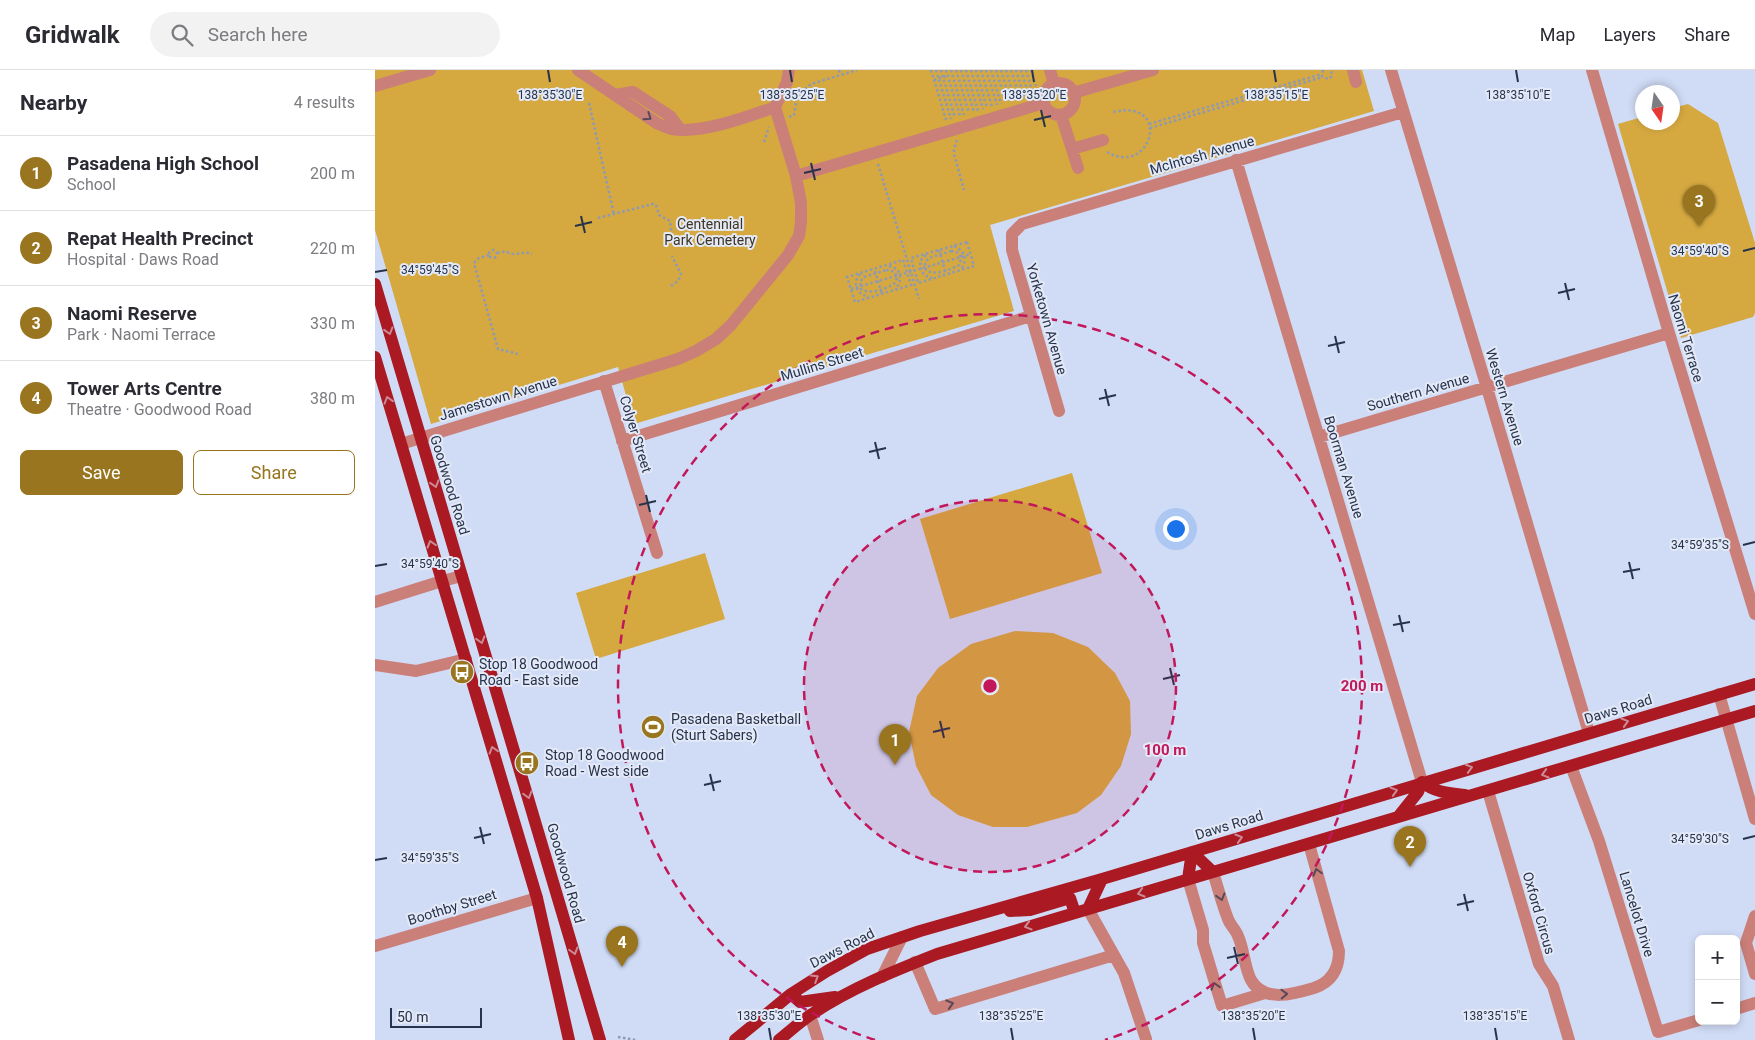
<!DOCTYPE html>
<html lang="en">
<head>
<meta charset="utf-8">
<style>
	:root { --surface:#fff; --page:#f2f2f3; --text:#2b2b33; --muted:#7c7c81; --line:#e1e1e2; --accent:#98751e }
	body { margin:0; font-family:Roboto,sans-serif; background:var(--page); color:var(--text) }
	.controls { position:absolute; right:15px; bottom:15px; display:grid; overflow:hidden; border-radius:8px; box-shadow:0 2px 8px #0003 }
	.controls button { width:45px; height:45px; display:grid; place-items:center; padding:0; border:0; border-bottom:1px solid var(--line); background:var(--surface); color:var(--text); font:25px sans-serif }
	.compass { position:absolute; left:1260px; top:15px; width:45px; height:45px; border-radius:50%; background:var(--surface); box-shadow:0 2px 8px #0003; rotate:167deg }
	.scale { position:absolute; left:15px; bottom:12px; width:92px; box-sizing:border-box; padding-left:5px; border:2px solid #27334b; border-top:0; font-size:14px; line-height:18px; white-space:nowrap; color:#27334b; -webkit-text-stroke:4px #e3e9f6; paint-order:stroke }
	.you { position:absolute; left:800px; top:458px; width:18px; height:18px; margin:-12px; border:4px solid #fff; border-radius:50%; background:#1a73e8; box-shadow:0 0 0 8px #1a73e833 }
	.badge { display:grid; place-items:center; width:32px; height:32px; border-radius:50%; background:var(--accent); color:#fff; font-size:16px; font-weight:700 }
	.pin { position:absolute; translate:-50% -41px; filter:drop-shadow(0 1px 2px #0008) }
	.pin::after { content:''; position:absolute; top:26px; width:18px; height:15px; background:inherit; clip-path:polygon(0 0,100% 0,50% 100%) }
	.list { margin:0; padding:0; list-style:none }
	h2 { display:flex; justify-content:space-between; align-items:center; height:65px; margin:0; padding:0 20px; font-size:21px }
	h2 small { font-size:16px; font-weight:400; color:var(--muted) }
	.list li { display:grid; grid-template-columns:32px 1fr auto; gap:15px; align-items:center; box-sizing:border-box; height:75px; padding:0 20px; border-top:1px solid var(--line) }
	.list b { display:block; font-size:19px; white-space:nowrap }
	.list p { margin:0; font-size:16px; white-space:nowrap; color:var(--muted) }
	.list em { font-size:16px; font-style:normal; color:var(--muted) }
	.actions { display:flex; gap:10px; padding:15px 20px }
	.actions a { flex:1; padding:11px 0; border:1px solid var(--accent); border-radius:8px; text-align:center; font-size:18px; color:var(--accent) }
	.actions .main { background:var(--accent); color:#fff }
	.icon { flex:none; width:28px; height:28px; fill:none; stroke:currentColor; stroke-width:2; stroke-linecap:round; stroke-linejoin:round }
	.map { position:relative; flex:none; width:1380px; height:970px; overflow:hidden }
	header { display:flex; align-items:center; gap:30px; box-sizing:border-box; height:70px; padding:0 25px; background:var(--surface); border-bottom:1px solid var(--line) }
	header strong { font-size:24px }
	nav { display:flex; gap:28px; margin-inline-start:auto; font-size:18px }
	.search { width:350px; height:45px; background:var(--page); display:flex; align-items:center; gap:12px; box-sizing:border-box; padding:0 18px; border-radius:28px; color:var(--muted); font-size:19px }
	main { display:flex }
	aside { flex:1; background:var(--surface) }
	.map>svg:first-child { display:block }
	.green { fill:#d5a840 }
	.lines { fill:none; stroke-linecap:round; stroke-linejoin:round }
	.path { stroke:#8e9ab3; stroke-width:2.5; stroke-dasharray:2.5 2.5; stroke-linecap:butt }
	.minor { stroke:#ca7f79; stroke-width:12 }
	.major { stroke:#ab1923; stroke-width:12 }
	.oneway { stroke:#584a59 }
	.oneway2 { stroke:#ca8b97 }
	.ticks { fill:none; stroke:#27334b; stroke-width:2 }
	.ring { fill:none; stroke:#c2185b; stroke-width:2.5; stroke-dasharray:9 6 }
	.labels { text-anchor:middle; stroke-width:4; stroke-linejoin:round; paint-order:stroke }
	.street-label { font-size:14px; fill:#27334b; stroke:#e3e9f6 }
	.park-label { font-size:14px; fill:#3e3420; stroke:#e3e9f6 }
	.poi-label { font-size:14px; fill:#27334b; stroke:#e3e9f6; text-anchor:start }
	.ticks-label { font-size:12px; text-anchor:middle; fill:#27334b; stroke:#e3e9f6; stroke-width:4; stroke-linejoin:round; paint-order:stroke }
	.centre { fill:#c2185b; stroke:#e3e9f6; stroke-width:2.5 }
	.ring-label { font-size:15px; text-anchor:middle; font-weight:bold; fill:#c2185b; stroke:#e3e9f6; stroke-width:4; stroke-linejoin:round; paint-order:stroke }
</style>
</head>
<body>
<header>
<strong>Gridwalk</strong>
<div class="search"><svg class="icon" aria-label="search" viewBox="0 0 24 24"><circle cx="10" cy="10" r="6"/><path d="M15 15l6 6"/></svg>Search here</div>
<nav><a>Map</a><a>Layers</a><a>Share</a></nav>
</header>
<main>
<aside>
<h2>Nearby<small>4 results</small></h2>
<ul class="list">
<li><span class="badge">1</span><div><b>Pasadena High School</b><p>School</p></div><em>200 m</em></li>
<li><span class="badge">2</span><div><b>Repat Health Precinct</b><p>Hospital · Daws Road</p></div><em>220 m</em></li>
<li><span class="badge">3</span><div><b>Naomi Reserve</b><p>Park · Naomi Terrace</p></div><em>330 m</em></li>
<li><span class="badge">4</span><div><b>Tower Arts Centre</b><p>Theatre · Goodwood Road</p></div><em>380 m</em></li>
</ul>
<div class="actions"><a class="main">Save</a><a>Share</a></div>
</aside>
<div class="map">
<svg width="1380" height="970" viewBox="0 0 1380 970">
	<rect width="100%" height="100%" fill="#d0dcf6"/>
	<path class="green" d="M0,0h987l12,41 -384,114 24,86 -380,113 -16,-57 -187,57 -56,-194z
		M1313,34l30,19 37,120v70l-2,4 -72,21 -63,-214 24,-7 1,5h30v-14z
		M697,403l30,100 -152,46 -30,-100z
		M330,483l20,66 -129,40 -20,-66z
		M640,561l38,2 35,14 27,26 15,28 1,33 -10,32 -20,29 -24,18 -50,14h-34l-35,-12 -27,-20 -15,-29 -7,-34 8,-36 21,-28 33,-24z"/>
	<g class="lines">
		<path class="path" d="M464,0l1,5
			M556,0l15,50
			M561,0l15,49
			M566,0l14,48
			M571,0l14,46
			M576,0l13,45
			M581,0l13,43
			M586,0l13,42
			M591,0l12,41
			M596,0l12,39
			M601,0l11,38
			M606,0l11,37
			M611,0l11,35
			M616,0l10,34
			M621,0l10,33
			M626,0l9,31
			M631,0l9,30
			M636,0l9,28
			M641,0l8,27
			M646,0l8,26
			M651,0l7,24
			M656,0l5,16
			M948,0l-1,6 6,3 4,-3 -1,-6
			M559,10l15,-5
			M214,33l25,112
			M414,47l5,-2 3,-19 14,-12 46,-14
			M774,54l173,-50
			M775,58l173,-51
			M582,70l-3,9v5l10,36
			M389,72l5,-15
			M732,82c44,26 67,-54 6,-40
			M503,94l41,135
			M223,148l55,-14 3,1 3,10 11,6 2,14
			M592,172l7,24 -56,17 -7,-25z
			M579,176c11,5 14,14 7,23
			M564,180l7,24
			M114 184a4 4 0 1 1 8 0a4 4 0 1 1-8 0Z
			M576,181c6,0 10,3 10,8l-2,6c-9,5 -24,11 -33,5l-1,-7 4,-5z
			M122,183c12,-3 8,0 17,1 7,0 11,-3 18,0
			M114,185l-10,3 -5,5 24,86 20,5
			M551,185l-6,6 1,8 3,6 8,3
			M528,190l8,25 -56,17 -8,-25z
			M514,196l8,3c5,7 4,14 -2,20
			M511,200c6,0 10,2 11,8l-3,6c-9,5 -24,11 -33,5l-1,-7 4,-5z
			M500,201l7,23
			M485,204c-8,10 -4,20 9,23
			M296,216l7,-5 3,-7 -9,-18
			M476,219l120,-35
			M243,967l18,3"/>
		<path class="minor" d="M203,0l80,54c4,1 9,4 14,5 29,5 75,-12 103,-22l12,-25 2,-12
			M675,0l4,14
			M978,0l3,12
			M1016,0l96,318 102,345
			M1217,0l77,263 86,281
			M668 29a16 16 0 1 1 32 0a16 16 0 1 1-32 0Z
			M0,16l55,-16
			M698,23l80,-23
			M240,25l18,-3 37,24 10,13
			M686,45l17,53
			M697,79l31,-9
			M861,90l186,622
			M421,106l248,-73
			M229,311l53,172
			M684,341l-47,-161v-16l10,-10 381,-112
			M944,367l350,-104
			M247,371l409,-125
			M26,374l277,-85 18,-8 20,-12 15,-14 57,-70 11,-19 2,-14v-19l-5,-27 -21,-69
			M0,532l67,-21 20,-5
			M0,595l41,6 50,-12
			M1344,624l36,125
			M1196,696l28,75 59,191 41,-12
			M1113,721l51,173 14,22 16,54
			M838,802c5,16 9,32 15,47 2,6 8,11 10,17 6,13 6,30 13,44 13,23 43,14 63,8 18,-6 25,-19 25,-37l-30,-107
			M813,809l15,51v13l19,63 43,-13
			M713,839l36,64 22,66
			M1380,846l-9,27 9,31
			M0,876l162,-48
			M540,892l20,47 179,-54
			M507,907l20,-40
			M1361,939l19,-6
			M435,945l8,25"/>
		<path class="major" d="M0,214l225,756
			M0,287l162,541 32,142
			M1047,712c13,11 28,11 43,13
			M1023,747l20,-25 4,-10
			M817,782l21,20
			M813,809l4,-27
			M713,839l14,-30
			M635,841l20,-1 40,-12 5,15
			M416,924l9,8 35,-5
			M360,970l56,-46 36,-23 40,-22 53,-18 182,-52 653,-195
			M404,970c11,-9 22,-19 33,-26 39,-26 82,-43 125,-60l818,-243"/>
	</g>
	<defs><path id="oneway-chevron" d="M-2-3.5L2.5 0L-2 3.5" fill="none" stroke-width="1.6" stroke-linecap="round" stroke-linejoin="round" transform="scale(1.25)"/></defs>
	<g class="oneway">
		<use href="#oneway-chevron" transform="translate(273 47) rotate(34)"/>
		<use href="#oneway-chevron" transform="translate(942 802) rotate(-106)"/>
		<use href="#oneway-chevron" transform="translate(846 827) rotate(73)"/>
		<use href="#oneway-chevron" transform="translate(840 916) rotate(-107)"/>
		<use href="#oneway-chevron" transform="translate(909 924) rotate(-2)"/>
		<use href="#oneway-chevron" transform="translate(575 934) rotate(-17)"/>
	</g>
	<g class="oneway2">
		<use href="#oneway-chevron" transform="translate(14 261) rotate(73)"/>
		<use href="#oneway-chevron" transform="translate(13 330) rotate(-107)"/>
		<use href="#oneway-chevron" transform="translate(60 414) rotate(73)"/>
		<use href="#oneway-chevron" transform="translate(56 474) rotate(-107)"/>
		<use href="#oneway-chevron" transform="translate(106 570) rotate(73)"/>
		<use href="#oneway-chevron" transform="translate(1250 652) rotate(-17)"/>
		<use href="#oneway-chevron" transform="translate(118 680) rotate(-107)"/>
		<use href="#oneway-chevron" transform="translate(1094 698) rotate(-16)"/>
		<use href="#oneway-chevron" transform="translate(1170 704) rotate(164)"/>
		<use href="#oneway-chevron" transform="translate(1019 721) rotate(-17)"/>
		<use href="#oneway-chevron" transform="translate(153 725) rotate(74)"/>
		<use href="#oneway-chevron" transform="translate(864 768) rotate(-17)"/>
		<use href="#oneway-chevron" transform="translate(766 823) rotate(164)"/>
		<use href="#oneway-chevron" transform="translate(653 856) rotate(164)"/>
		<use href="#oneway-chevron" transform="translate(199 881) rotate(74)"/>
		<use href="#oneway-chevron" transform="translate(440 908) rotate(-32)"/>
	</g>
	<path class="ticks" d="M173,0l2,12M415,0l2,12M657,0l2,12M899,0l2,12M1141,0l2,12M666,40l4,17M659,50l17,-4M436,93l4,17M429,103l17,-4M206,146l4,17M200,156l17,-4M1368,181l12,-3M0,202l12,-2M1190,213l4,17M1183,223l17,-4M960,266l4,17M953,276l17,-4M730,319l4,17M724,329l17,-4M500,372l4,17M494,382l17,-4M271,425l4,17M264,435l17,-4M1368,475l12,-3M1254,492l4,17M0,496l12,-2M1248,502l17,-3M1024,545l4,17M1018,555l17,-3M795,598l4,17M788,609l17,-4M565,651l4,17M558,662l17,-4M335,704l4,17M329,715l17,-4M105,757l4,17M99,768l17,-4M1368,769l12,-3M0,790l12,-2M1089,824l4,17M1082,835l17,-4M859,877l4,17M852,888l18,-4M394,958l2,12M636,958l2,12M878,958l2,12M1120,958l2,12"/>
	<circle cx="615" cy="616" r="186" fill="#c2185b" fill-opacity=".12"/>
	<g class="ring">
		<circle cx="615" cy="616" r="186"/>
		<path d="M500 970A372 372 0 1 1 730 970"/>
	</g>
	<defs>
		<g id="bus-disc" transform="scale(1.25)"><circle r="9.5" fill="#98751e" stroke="#e3e9f6"/><path d="M-5-6H5V4H4V6H2V4H-2V6H-4V4H-5ZM-3.5-4V0h7V-4ZM-3.5 1.2v1.5H-2V1.2ZM2 1.2v1.5H3.5V1.2Z" fill="#fff"/></g>
		<g id="stadium-disc" transform="scale(1.25)"><circle r="9.5" fill="#98751e" stroke="#e3e9f6"/><path d="M0-5a6.5 5 0 1 0 0 10a6.5 5 0 1 0 0-10ZM-3.5-1.8h7v3.6h-7Z" fill="#fff"/></g>
	</defs>
	<g fill-rule="evenodd">
		<use href="#bus-disc" x="87" y="602"/>
		<use href="#stadium-disc" x="278" y="657"/>
		<use href="#bus-disc" x="152" y="693"/>
	</g>
	<g class="labels">
		<g class="street-label">
			<text transform="translate(827 85) rotate(-16)" y="5">McIntosh Avenue</text>
			<text transform="translate(672 249) rotate(74)" y="5">Yorketown Avenue</text>
			<text transform="translate(1311 268) rotate(73)" y="5">Naomi Terrace</text>
			<text transform="translate(447 294) rotate(-17)" y="5">Mullins Street</text>
			<text transform="translate(1043 322) rotate(-16)" y="5">Southern Avenue</text>
			<text transform="translate(1130 327) rotate(73)" y="5">Western Avenue</text>
			<text transform="translate(123 328) rotate(-17)" y="5">Jamestown Avenue</text>
			<text transform="translate(261 364) rotate(73)" y="5">Colyer Street</text>
			<text transform="translate(969 397) rotate(73)" y="5">Boorman Avenue</text>
			<text transform="translate(75 415) rotate(73)" y="5">Goodwood Road</text>
			<text transform="translate(1243 639) rotate(-17)" y="5">Daws Road</text>
			<text transform="translate(854 755) rotate(-17)" y="5">Daws Road</text>
			<text transform="translate(191 803) rotate(74)" y="5">Goodwood Road</text>
			<text transform="translate(77 837) rotate(-17)" y="5">Boothby Street</text>
			<text transform="translate(1164 843) rotate(74)" y="5">Oxford Circus</text>
			<text transform="translate(1262 844) rotate(73)" y="5">Lancelot Drive</text>
			<text transform="translate(467 878) rotate(-27)" y="5">Daws Road</text>
		</g>
		<g class="park-label">
			<text x="335" y="159">Centennial<tspan x="335" dy="16">Park Cemetery</tspan></text>
		</g>
		<g class="poi-label">
			<text x="104" y="599">Stop 18 Goodwood<tspan x="104" dy="16">Road - East side</tspan></text>
			<text x="296" y="654">Pasadena Basketball<tspan x="296" dy="16">(Sturt Sabers)</tspan></text>
			<text x="170" y="690">Stop 18 Goodwood<tspan x="170" dy="16">Road - West side</tspan></text>
		</g>
	</g>
	<g class="ticks-label">
		<text x="175" y="29">138°35'30"E</text>
		<text x="417" y="29">138°35'25"E</text>
		<text x="659" y="29">138°35'20"E</text>
		<text x="901" y="29">138°35'15"E</text>
		<text x="1143" y="29">138°35'10"E</text>
		<text x="1325" y="185">34°59'40"S</text>
		<text x="55" y="204">34°59'45"S</text>
		<text x="1325" y="479">34°59'35"S</text>
		<text x="55" y="498">34°59'40"S</text>
		<text x="1325" y="773">34°59'30"S</text>
		<text x="55" y="792">34°59'35"S</text>
		<text x="394" y="950">138°35'30"E</text>
		<text x="636" y="950">138°35'25"E</text>
		<text x="878" y="950">138°35'20"E</text>
		<text x="1120" y="950">138°35'15"E</text>
	</g>
	<circle cx="615" cy="616" r="8" class="centre"/>
	<g class="ring-label">
		<text x="987" y="621">200 m</text>
		<text x="790" y="685">100 m</text>
	</g>
</svg>
<div class="controls">
<button>+</button>
<button>−</button>
</div>
<svg class="compass" viewBox="-18 -18 36 36"><path d="M0-13l5 13h-10z" fill="#e53935"/><path d="M0 13l5-13h-10z" fill="#7c7c81"/></svg>
<div class="scale">50 m</div>
<div class="you"></div>
<div class="pin badge" style="left:520px;top:695px">1</div>
<div class="pin badge" style="left:1035px;top:797px">2</div>
<div class="pin badge" style="left:1324px;top:156px">3</div>
<div class="pin badge" style="left:247px;top:897px">4</div>
</div>
</main>
</body>
</html>
